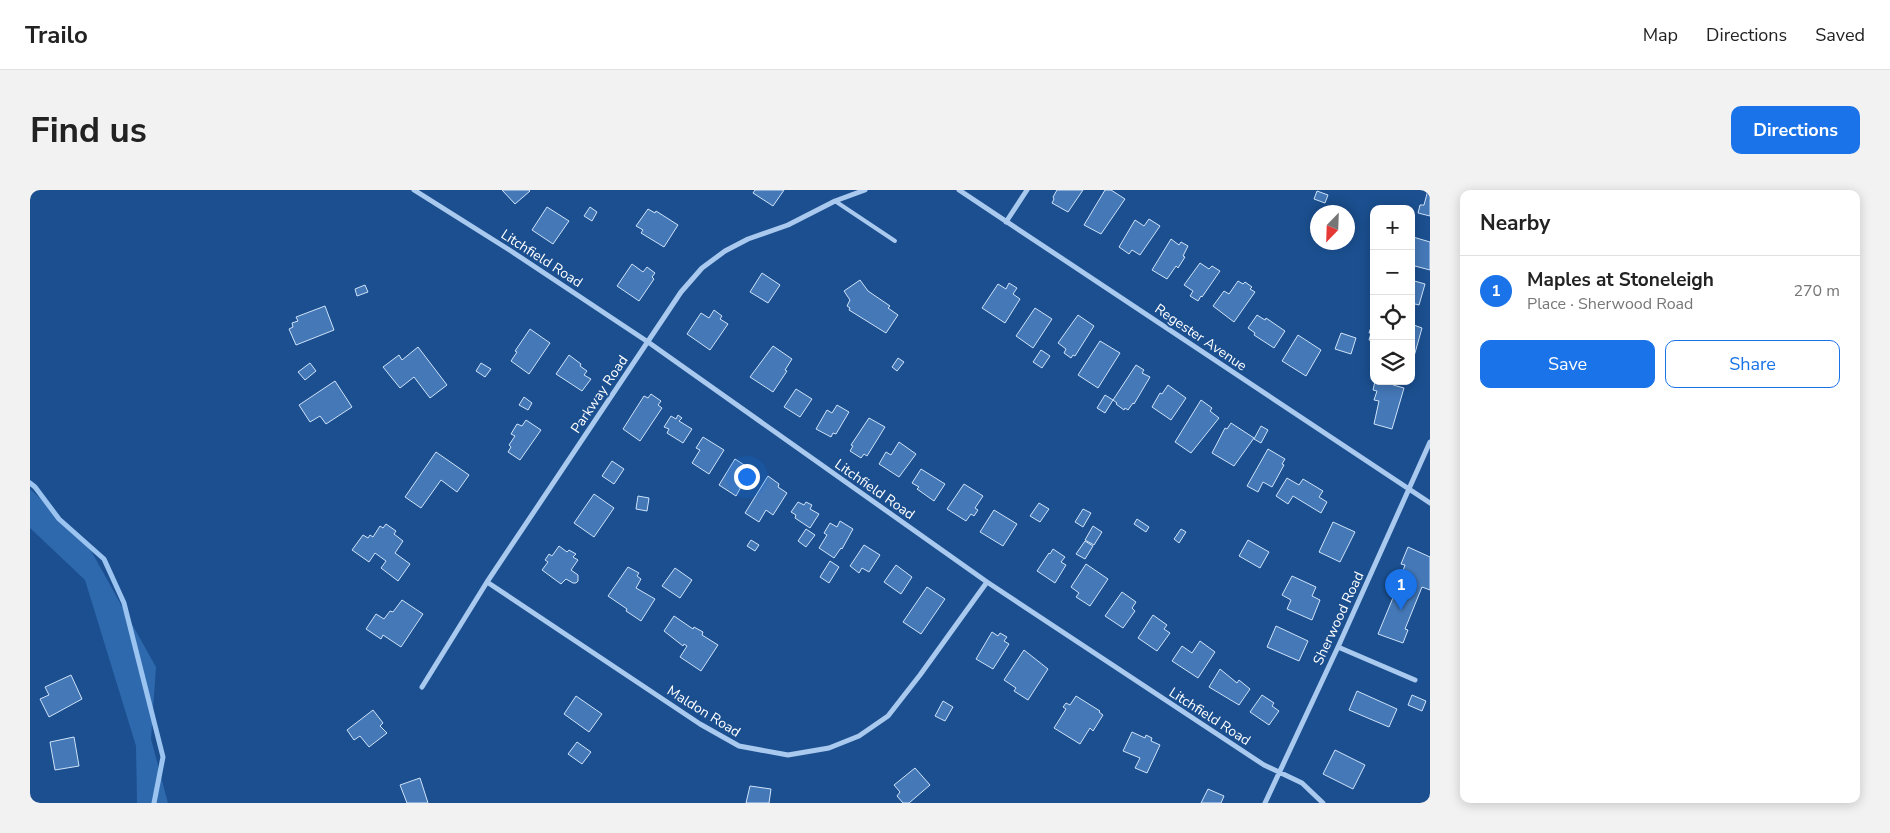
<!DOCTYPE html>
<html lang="en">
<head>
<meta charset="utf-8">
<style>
	:root { --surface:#fff; --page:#f2f2f2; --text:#222; --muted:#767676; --line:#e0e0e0; --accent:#1a73e8 }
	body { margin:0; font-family:"Nunito Sans",sans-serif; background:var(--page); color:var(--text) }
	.controls { position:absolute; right:15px; top:15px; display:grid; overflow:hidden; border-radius:10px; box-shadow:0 2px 12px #0003 }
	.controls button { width:45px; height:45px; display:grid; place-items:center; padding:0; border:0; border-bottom:1px solid var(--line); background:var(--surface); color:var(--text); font:25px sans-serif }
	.compass { position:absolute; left:1280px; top:15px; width:45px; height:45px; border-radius:50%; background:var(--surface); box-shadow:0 2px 12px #0003; rotate:203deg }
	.you { position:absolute; left:716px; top:286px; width:18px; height:18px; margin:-12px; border:4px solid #fff; border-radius:50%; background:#1a73e8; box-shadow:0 0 0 8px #1a73e833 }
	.badge { display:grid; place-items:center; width:32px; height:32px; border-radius:50%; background:var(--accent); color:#fff; font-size:16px; font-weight:700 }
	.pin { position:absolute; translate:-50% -41px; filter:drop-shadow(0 1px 2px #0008) }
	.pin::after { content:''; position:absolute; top:26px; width:18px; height:15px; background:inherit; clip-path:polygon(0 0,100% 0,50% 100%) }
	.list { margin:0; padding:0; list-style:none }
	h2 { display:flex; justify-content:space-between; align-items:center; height:65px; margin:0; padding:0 20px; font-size:21px }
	h2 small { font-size:16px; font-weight:400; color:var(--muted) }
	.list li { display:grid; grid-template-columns:32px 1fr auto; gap:15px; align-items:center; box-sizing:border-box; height:70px; padding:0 20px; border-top:1px solid var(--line) }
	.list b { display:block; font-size:19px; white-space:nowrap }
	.list p { margin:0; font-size:16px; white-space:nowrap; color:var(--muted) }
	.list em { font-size:16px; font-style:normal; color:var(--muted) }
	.actions { display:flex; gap:10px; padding:15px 20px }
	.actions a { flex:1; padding:11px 0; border:1px solid var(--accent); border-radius:10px; text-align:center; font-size:18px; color:var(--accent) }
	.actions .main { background:var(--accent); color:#fff }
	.icon { flex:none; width:28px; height:28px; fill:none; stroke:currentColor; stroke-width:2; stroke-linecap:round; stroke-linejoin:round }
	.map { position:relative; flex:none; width:1400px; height:613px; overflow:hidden; border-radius:10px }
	header { display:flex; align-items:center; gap:30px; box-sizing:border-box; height:70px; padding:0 25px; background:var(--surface); border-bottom:1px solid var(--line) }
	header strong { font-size:24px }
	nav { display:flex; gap:28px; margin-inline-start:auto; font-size:18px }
	.intro { display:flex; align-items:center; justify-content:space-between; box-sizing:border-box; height:120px; padding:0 30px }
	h1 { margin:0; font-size:35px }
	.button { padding:12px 22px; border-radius:10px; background:var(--accent); color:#fff; font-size:18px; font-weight:700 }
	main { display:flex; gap:30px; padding:0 30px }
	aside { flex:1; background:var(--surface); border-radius:10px; box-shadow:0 2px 12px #0003 }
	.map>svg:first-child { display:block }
	.green { fill:#2e69ad }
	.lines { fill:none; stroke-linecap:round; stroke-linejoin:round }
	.stream { stroke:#9cc4f0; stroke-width:5 }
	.building { fill:#4478b7; stroke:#cfe3fa }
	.lane { stroke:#a9c9ee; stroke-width:4 }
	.street { stroke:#a9c9ee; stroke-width:5 }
	.labels { text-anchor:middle; stroke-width:4; stroke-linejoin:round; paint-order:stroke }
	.street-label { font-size:14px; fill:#fff; stroke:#1b4f8f }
</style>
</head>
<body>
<header>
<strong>Trailo</strong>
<nav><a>Map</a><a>Directions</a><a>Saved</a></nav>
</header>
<div class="intro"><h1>Find us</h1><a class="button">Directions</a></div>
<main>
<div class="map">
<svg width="1400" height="613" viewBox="0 0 1400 613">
	<rect width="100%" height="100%" fill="#1b4f8f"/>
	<path class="green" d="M0,299l55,51 71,127 -5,72 17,64h-31l-1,-57 -51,-166 -55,-52z"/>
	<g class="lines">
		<path class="stream" d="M0,293l5,4 24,32 45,40 20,44 39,154 -9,46"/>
	</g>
	<path class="building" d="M472,0h27l1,1 -15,13z
		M725,0h29l-11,16 -20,-13z
		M1027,0h26l-15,22 -16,-9 2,-4 -1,-2z
		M1075,0h6l14,9 -24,35 -17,-9z
		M1398,0h2v26l-12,-3 2,-8h4z
		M1287,1l11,4 -3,8 -11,-4z
		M517,17l22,14 -16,23 -21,-14z
		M560,17l7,5 -5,9 -8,-5z
		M618,19l7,4 1,-2 22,14 -14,22 -23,-14 2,-3 -7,-4z
		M1119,29l11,7 -20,29 -8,-5 -3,4 -10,-7 16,-27 9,6z
		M1383,47l17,5v28l-19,-5z
		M1141,49l8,6 2,-3 7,4 -5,10 2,1 -7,11 -2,-2 -9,13 -15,-9z
		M1170,73l9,6 3,-3 8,5 -18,26 -1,-1 -3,5 -8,-5 3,-5 -9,-6z
		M602,74l11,8 4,-5 8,6 -3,4 2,2 -15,22 -22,-15z
		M732,83l18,12 -12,18 -18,-11z
		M830,90l8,11 22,15 -2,2 10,7 -12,18 -37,-23 1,-2 -3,-2 3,-6 -6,-9z
		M1381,90l14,4 -6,21 -8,-2z
		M1208,91l5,3 2,-2 7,5 -2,2 5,3 -21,30 -21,-16 11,-15 5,3z
		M979,93l8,5 -4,6 7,5 -15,24 -23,-15 16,-24 8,5z
		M335,95l3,7 -11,4 -2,-7z
		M295,116l9,24 -38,15 -7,-16 4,-2 -1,-4 6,-2 -2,-4z
		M1005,118l17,11 -19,29 -17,-12z
		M684,120l8,6 -2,3 8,5 -18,26 -23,-16 14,-21 8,5z
		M1048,125l16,11 -19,30 -2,-1 -2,3 -7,-5 2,-4 -8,-6z
		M1227,125l8,5 1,-2 19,13 -11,17 -20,-13 1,-2 -7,-5z
		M1344,128v24l-5,-2 2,-7h-2z
		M1381,134l11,4 -9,32 -2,-1z
		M500,139l20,14 -21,31 -18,-13 6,-9 -2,-1z
		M1311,143l15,5 -5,16 -16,-5z
		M1268,145l23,15 -15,26 -24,-15z
		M1070,151l20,12 -22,35 -20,-13z
		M743,156l19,13 -7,11 2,1 -14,21 -23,-15z
		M388,157l29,38 -17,13 -16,-21 -14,11 -17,-21 16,-12 3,5z
		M1011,160l9,6 -8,12 -9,-6z
		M539,165l12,9 -1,2 7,5 -3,4 7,4 -9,12 -26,-17z
		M868,168l6,4 -7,9 -5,-4z
		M280,173l6,8 -11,9 -7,-8z
		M451,173l10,6 -6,8 -9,-6z
		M1106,175l8,5 -2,3 8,4 -16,27 -1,-1 -5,7 -3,-2 -1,2 -8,-6 1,-1 -4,-3z
		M305,191l17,26 -26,17 -6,-8 -10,6 -11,-17z
		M1345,191h19l-1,4 11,3 -12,41 -18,-5 5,-23 -5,-1 3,-9 -4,-1z
		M1138,195l18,13 -15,22 -19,-13 8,-14 2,1z
		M766,199l16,10 -12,18 -16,-10z
		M621,204l10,7 -3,4 4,3 -22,33 -17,-12 21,-33 4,2z
		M1075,205l8,5 -8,13 -8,-5z
		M494,207l8,6 -4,7 -9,-5z
		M1171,210l11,8 -2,3 9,7 -28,35 -16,-11z
		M807,215l12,7 -13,22 -3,-1 -2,4 -15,-8 11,-19 5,3z
		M648,225l4,3 -3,3 13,8 -9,14 -16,-10 2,-4 -5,-2 7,-11 5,3z
		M839,228l16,9 -18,29 -3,-2 -3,4 -11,-7 3,-5 -2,-1z
		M496,230l15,10 -21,30 -12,-8 3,-5 -2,-2 6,-9 -4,-2 6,-10 5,2z
		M1201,233l23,15 -20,28 -22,-13 13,-25 2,1z
		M1231,236l7,4 -7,13 -7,-4z
		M673,247l21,13 -15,24 -17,-11 8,-13 -4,-2z
		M869,252l17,12 -17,23 -20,-13 7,-12 5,3z
		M1238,259l17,10 -3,5 2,1 -12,22 -9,-5 -5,10 -11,-6z
		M406,262l33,23 -12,17 -16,-12 -20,28 -16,-11z
		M705,269l20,13 -11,17 -3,-2 -5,9 -17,-11z
		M582,271l12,8 -10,15 -12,-8z
		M891,279l24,15 -11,17 -17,-12 2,-2 -7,-4z
		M738,286l11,8 -1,3 9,6 -14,22 -7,-5 -7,12 -14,-9z
		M1257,288l12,7 4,-6 20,12 -4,6 8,5 -6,11 -28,-17 -5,8 -12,-8z
		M934,294l19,12 -8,12 3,2 -4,6 -3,-2 -5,7 -19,-12z
		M564,304l20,14 -20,29 -20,-14z
		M608,306l11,2 -2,13 -11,-2z
		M768,312l6,3 2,-3 6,3 -2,4 9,5 -9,14 -15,-10 1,-3 -5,-3z
		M1009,313l10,6 -9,13 -10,-6z
		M1053,319l8,4 -8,14 -8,-5z
		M964,320l23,14 -14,22 -23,-14z
		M1107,329l12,8 -3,5 -12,-8z
		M810,331l13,8 -11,20 -1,-1 -7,10 -15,-10 8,-13 -3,-2 6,-10 7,4z
		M1303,332l22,10 -15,30 -21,-10z
		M356,334l10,7 -2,3 9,7 -8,12 15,11 -12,17 -17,-13 5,-7 -11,-8 -6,9 -17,-12 11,-15 5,3 2,-3 3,2 7,-11 3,2z
		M1063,336l9,6 -8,13 -9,-5z
		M776,339l9,6 -9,12 -8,-6z
		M1151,339l5,3 -7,11 -5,-4z
		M721,350l8,5 -4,6 -8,-5z
		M1218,350l21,12 -9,16 -21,-12z
		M1055,351l8,5 -8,13 -9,-5z
		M834,355l16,10 -11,17 -7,-4 -3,5 -9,-7z
		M529,356l8,6 2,-2 7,4 -3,3 5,3 -7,10 7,5v6l-2,2h-3l-7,-4 -5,5 -19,-14 6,-8 -3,-2 4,-6 3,2z
		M1378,357l22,10v33l-8,-3 -17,42 3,1 -5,13 -25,-9 24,-58h-1l4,-11 -4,-1z
		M1023,359l12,8 -4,5 5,3 -11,18 -18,-12 12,-18 1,1z
		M800,371l9,6 -10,16 -9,-6z
		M1056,374l22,15 -18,27 -14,-9 3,-4 -8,-6z
		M866,375l16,12 -11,17 -17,-12z
		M598,377l11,6 -2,3 4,3 -5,9 19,11 -14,22 -15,-10 1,-2 -19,-13z
		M645,378l17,12 -12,18 -18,-12z
		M1262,386l24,11 -4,9 8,4 -8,20 -25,-11 4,-9 -9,-5z
		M897,397l18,12 -24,35 -18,-12z
		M1092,402l14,10 -4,6 3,3 -12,17 -18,-12z
		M372,410l21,14 -22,33 -18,-12 -2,4 -15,-10 10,-15 8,5 6,-8 3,1z
		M1123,425l14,10 -3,4 6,4 -13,18 -19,-13z
		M644,426l19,13 1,-2 9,5 -1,3 16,10 -17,26 -21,-14 7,-11 -3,-2 -1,2 -19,-15z
		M1246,436l32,15 -9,20 -32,-14z
		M962,442l6,4 2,-3 7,4 -3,4 5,3 -16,25 -17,-10z
		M1170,451l15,11 -17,26 -26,-17 10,-15 10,7z
		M994,460l24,19 -20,31 -14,-9 2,-3 -12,-8z
		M1190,479l17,14 2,-3 11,9 -11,16 -30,-18z
		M41,485l11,24 -33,18 -9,-18 9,-4 -4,-8z
		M1327,501l40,18 -8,18 -40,-17z
		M1232,505l12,8 -2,3 7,5 -10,14 -19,-13z
		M1382,505l14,6 -4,10 -14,-6z
		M546,506l26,18 -13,18 -25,-18z
		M1046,506l24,15 -1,1 4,3 -10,16 -3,-3 -10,16 -26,-16 12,-19 -3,-2 3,-4 4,2z
		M913,511l10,6 -8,14 -10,-5z
		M343,520l10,13 -3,3 7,7 -18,14 -9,-11 -6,4 -7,-10z
		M1102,542l13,6 1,-3 6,3 -1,3 9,4 -13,28 -12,-5 5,-10 -17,-7z
		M44,547l5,29 -24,4 -5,-28z
		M547,552l14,10 -9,12 -14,-10z
		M1305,560l30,15 -12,24 -30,-15z
		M885,578l15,17 -21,18h-6l-6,-7 3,-4 -6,-7z
		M390,588l8,25h-21l-7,-18z
		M720,596l21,3 -2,14h-23z
		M1178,599l16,7 -3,7h-20z"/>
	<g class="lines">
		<path class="lane" d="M805,11l60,40"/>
		<path class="street" d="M384,0l97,61 137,91 339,240 277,183 38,18 21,20
			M929,0l471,313
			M976,32l21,-32
			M457,392l213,142 39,22 49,9 41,-7 30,-12 29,-20 32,-41 67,-93
			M1308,457l77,33
			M392,497l65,-105 194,-290 21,-24 23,-17 23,-12 40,-14 47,-24 30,-11
			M1235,613l73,-156 92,-205"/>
	</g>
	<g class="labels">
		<g class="street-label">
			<text transform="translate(512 68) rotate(33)" y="5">Litchfield Road</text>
			<text transform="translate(1171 147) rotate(34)" y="5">Regester Avenue</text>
			<text transform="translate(569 204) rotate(-56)" y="5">Parkway Road</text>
			<text transform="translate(845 299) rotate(35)" y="5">Litchfield Road</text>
			<text transform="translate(1308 428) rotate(-65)" y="5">Sherwood Road</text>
			<text transform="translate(674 521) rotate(32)" y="5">Maldon Road</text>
			<text transform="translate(1180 526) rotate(33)" y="5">Litchfield Road</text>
		</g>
	</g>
</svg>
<div class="controls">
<button>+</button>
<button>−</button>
<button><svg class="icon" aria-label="locate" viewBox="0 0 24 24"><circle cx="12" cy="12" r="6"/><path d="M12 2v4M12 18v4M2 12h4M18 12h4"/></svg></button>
<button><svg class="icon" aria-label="layers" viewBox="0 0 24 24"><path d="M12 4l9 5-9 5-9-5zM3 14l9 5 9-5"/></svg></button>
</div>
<svg class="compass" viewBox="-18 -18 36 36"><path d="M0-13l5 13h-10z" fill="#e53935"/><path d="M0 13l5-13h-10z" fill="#767676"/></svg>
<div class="you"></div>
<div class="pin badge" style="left:1371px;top:420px">1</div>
</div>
<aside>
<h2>Nearby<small></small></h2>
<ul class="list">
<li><span class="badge">1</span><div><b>Maples at Stoneleigh</b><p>Place · Sherwood Road</p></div><em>270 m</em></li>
</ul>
<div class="actions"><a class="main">Save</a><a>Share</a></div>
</aside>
</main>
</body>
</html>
